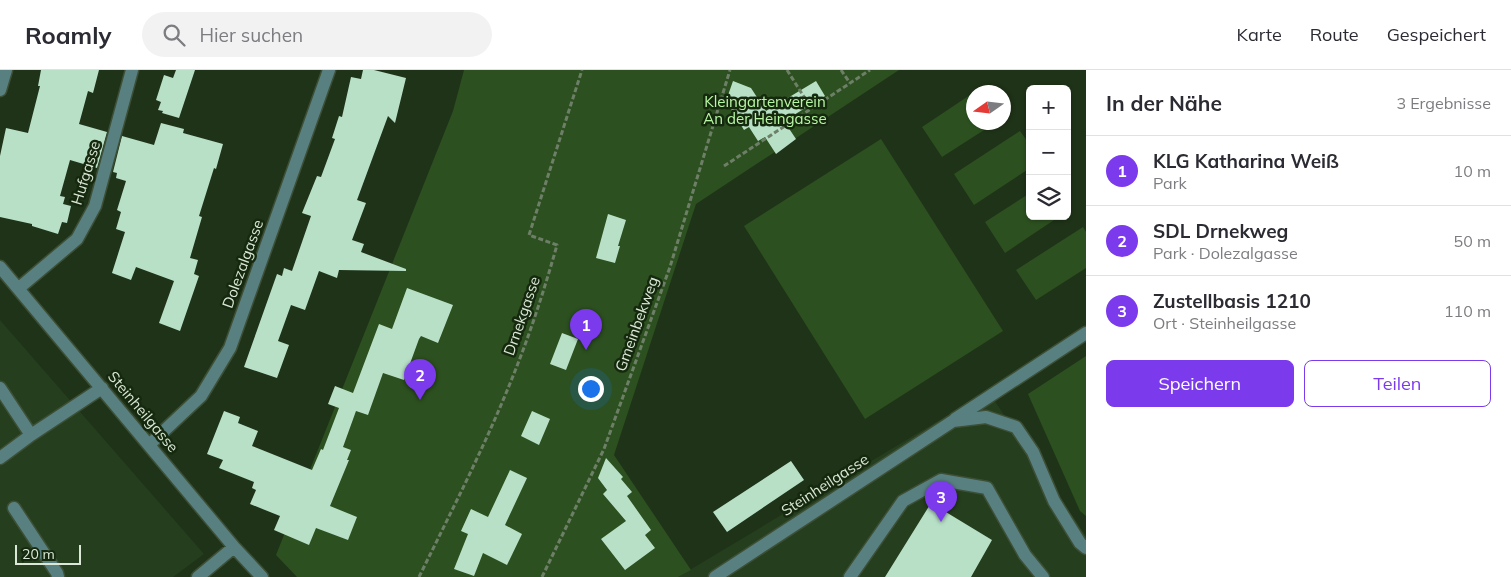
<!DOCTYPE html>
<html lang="de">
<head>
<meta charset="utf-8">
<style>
	:root { --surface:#fff; --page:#f2f2f3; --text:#2b2b33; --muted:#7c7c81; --line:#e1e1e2; --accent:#7c3aed }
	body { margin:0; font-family:Mulish,sans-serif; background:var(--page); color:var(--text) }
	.controls { position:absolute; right:15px; top:15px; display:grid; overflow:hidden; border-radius:8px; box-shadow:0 1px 4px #0004 }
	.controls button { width:45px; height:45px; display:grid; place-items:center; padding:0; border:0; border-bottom:1px solid var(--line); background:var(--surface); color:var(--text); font:25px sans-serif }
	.compass { position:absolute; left:966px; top:15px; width:45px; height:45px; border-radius:50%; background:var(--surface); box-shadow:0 1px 4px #0004; rotate:256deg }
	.scale { position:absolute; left:15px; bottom:12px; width:66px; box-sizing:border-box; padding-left:5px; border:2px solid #dbe8d7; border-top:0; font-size:14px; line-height:18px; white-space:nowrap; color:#dbe8d7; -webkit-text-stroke:4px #15290e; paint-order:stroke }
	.you { position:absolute; left:590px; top:318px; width:18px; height:18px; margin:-12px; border:4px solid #fff; border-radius:50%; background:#1a73e8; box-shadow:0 0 0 8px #1a73e833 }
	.badge { display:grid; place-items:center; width:32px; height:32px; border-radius:50%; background:var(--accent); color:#fff; font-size:16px; font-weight:700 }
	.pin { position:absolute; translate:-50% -41px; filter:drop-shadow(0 1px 2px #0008) }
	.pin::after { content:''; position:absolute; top:26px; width:18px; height:15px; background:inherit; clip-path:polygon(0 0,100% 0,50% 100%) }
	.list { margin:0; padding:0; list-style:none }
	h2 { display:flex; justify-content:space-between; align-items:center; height:65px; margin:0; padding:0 20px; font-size:21px }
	h2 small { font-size:16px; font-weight:400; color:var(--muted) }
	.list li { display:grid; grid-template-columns:32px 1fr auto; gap:15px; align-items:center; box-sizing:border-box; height:70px; padding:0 20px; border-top:1px solid var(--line) }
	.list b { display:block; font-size:19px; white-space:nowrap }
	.list p { margin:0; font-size:16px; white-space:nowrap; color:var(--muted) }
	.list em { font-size:16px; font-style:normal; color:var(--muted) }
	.actions { display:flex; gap:10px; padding:15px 20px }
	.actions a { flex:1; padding:11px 0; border:1px solid var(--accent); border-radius:8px; text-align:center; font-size:18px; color:var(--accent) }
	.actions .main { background:var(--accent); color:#fff }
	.icon { flex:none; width:28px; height:28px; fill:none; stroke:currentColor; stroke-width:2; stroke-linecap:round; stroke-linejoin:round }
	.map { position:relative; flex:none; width:1086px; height:507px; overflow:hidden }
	header { display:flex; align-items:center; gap:30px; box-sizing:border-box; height:70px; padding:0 25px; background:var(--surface); border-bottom:1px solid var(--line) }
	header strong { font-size:24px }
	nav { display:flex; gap:28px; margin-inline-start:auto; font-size:18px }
	.search { width:350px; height:45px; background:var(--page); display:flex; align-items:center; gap:12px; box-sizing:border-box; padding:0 18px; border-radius:28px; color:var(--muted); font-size:19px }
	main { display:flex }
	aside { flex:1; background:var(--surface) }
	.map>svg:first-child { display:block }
	.built { fill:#253e1d }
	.green { fill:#2c501f }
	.building { fill:#b8e0c7 }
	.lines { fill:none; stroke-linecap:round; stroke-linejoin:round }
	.minor-casing { stroke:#3d5037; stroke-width:15 }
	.path { stroke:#6e7f68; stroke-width:3; stroke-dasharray:5 2.5; stroke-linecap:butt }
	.minor { stroke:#598081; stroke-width:12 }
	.labels { text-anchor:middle; stroke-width:5; stroke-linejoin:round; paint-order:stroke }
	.park-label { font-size:15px; fill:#b8f7a4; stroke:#15290e }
	.street-label { font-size:15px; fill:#dbe8d7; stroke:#15290e }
</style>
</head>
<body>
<header>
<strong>Roamly</strong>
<div class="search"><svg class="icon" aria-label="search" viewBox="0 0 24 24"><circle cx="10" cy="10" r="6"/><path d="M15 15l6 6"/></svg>Hier suchen</div>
<nav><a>Karte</a><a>Route</a><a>Gespeichert</a></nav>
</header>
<main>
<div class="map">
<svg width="1086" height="507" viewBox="0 0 1086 507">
	<rect width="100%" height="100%" fill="#1f3318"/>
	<path class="built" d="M0,250l204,234 -31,23h-173z
		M988,321l98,145v41h-408z"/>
	<path class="green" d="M464,0h435l-203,134 -82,251 77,115 -13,7h-381l-21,-22 177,-444z
		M973,23l1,29 21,1 -53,34 -20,-30z
		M1020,61l10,14v23l-56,37 -20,-31z
		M881,69l122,192 -138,88 -121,-193z
		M1030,123v23h30l-55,37 -20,-31z
		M1083,157l3,5v36l-50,32 -20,-30z
		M1086,286v160l-6,-5 -52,-117z"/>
	<path class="building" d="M41,0h58l-6,23 -5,-2 -9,33 28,8 -10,36 -27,-8 -10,36 5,1 -2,7 8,2 -4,17 -5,-1 -4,12 -26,-8v-2l-32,-7v-61l6,-28 22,5 12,-47h-2z
		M176,0h19l-16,48 -17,-5 1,-2 -5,-1 3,-8 -5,-2 8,-25 9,3z
		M363,0h11l32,8 -11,45 -7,-7 -31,84 9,3 -14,37 12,4 -3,8 45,17v2l-67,-1 -2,8 -18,-7 -14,39 -14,-5 -13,36 11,4 -12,33 -33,-11 33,-93 5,2 2,-8 8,3 19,-55 -9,-3 15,-37 4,1 14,-38 -3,-1 7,-22 3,1 9,-40 10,2z
		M733,11l18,7 15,23 50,-30 9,15 -41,25 12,18 -20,15 -11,-17 -7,4 -9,-14 -5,3 -18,-29z
		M161,53l23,6 -1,4 40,11 -7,25 -2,-1 -15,48 3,1 -12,41 8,2 -4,14 5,2 -19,55 -21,-8 15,-42 -38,-14 -5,13 -19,-7 13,-41 -9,-3 5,-17 -4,-2 9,-29 -10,-3 1,-5 -4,-1 9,-36 32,9z
		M608,144l18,6 -8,26h2l-5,17 -19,-5z
		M407,218l46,17 -15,38 -17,-7 -2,3 -15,41 -21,-7 -15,42 -12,-4 -13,36 8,3 -4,10h2l-19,46 27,11 -9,23 -32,-12 -7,17 -35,-15 6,-14 -30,-12 6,-14 -4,-2 2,-6 -35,-14 4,-8 -16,-6 17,-43 16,6 -2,6 20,8 -6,15 60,24 9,-21 2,1 16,-42 -11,-4 7,-18 18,7 26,-69 13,5z
		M562,263l16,6 -12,31 -16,-6z
		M532,341l18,8 -11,26 -18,-9z
		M606,388l17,19 -2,2 11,13 -5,4 24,34 -6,5 10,13 -30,22 -24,-31 25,-18 -23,-27 4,-4 -9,-12z
		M791,391l13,19 -77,52 -14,-20z
		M510,400l17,8 -22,47 17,9 -15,31 -24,-12 -9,23 -20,-7 14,-35 -7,-3 10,-22 17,8z
		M931,433l61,37 -21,37h-86z"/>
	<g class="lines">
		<g class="minor-casing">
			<path id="minor" d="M0,20l6,-20
				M0,197l234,280 28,30
				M19,218l58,-49 18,-33 37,-136
				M0,318l31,47
				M955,349l131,-86
				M149,375l52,-49 29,-48 99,-278
				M0,388l31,-23 71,-47
				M14,438l43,65 1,4
				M198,507l36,-30
				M715,507l238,-156 33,-4 30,10 17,25 21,49 26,42 6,5
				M850,507l53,-76 38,-21 46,8 38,67 18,22"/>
		</g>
		<path class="path" d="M787,0l24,38
			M841,0l9,13
			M724,96l146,-96
			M419,507c32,-65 65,-129 92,-196 18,-44 33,-90 46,-136l-28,-10 53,-165
			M542,507l62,-128 66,-182 60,-197"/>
		<use href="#minor" class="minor"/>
	</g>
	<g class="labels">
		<g class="park-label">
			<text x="765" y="37">Kleingartenverein<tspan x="765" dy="17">An der Heingasse</tspan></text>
		</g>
		<g class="street-label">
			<text transform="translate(86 103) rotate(-73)" y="5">Hufgasse</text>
			<text transform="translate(243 194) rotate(-70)" y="5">Dolezalgasse</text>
			<text transform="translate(522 246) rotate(-71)" y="5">Drnekgasse</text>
			<text transform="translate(637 254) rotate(-70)" y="5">Gmeinbekweg</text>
			<text transform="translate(143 342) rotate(50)" y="5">Steinheilgasse</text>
			<text transform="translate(825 415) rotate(-33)" y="5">Steinheilgasse</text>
		</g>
	</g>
</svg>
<div class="controls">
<button>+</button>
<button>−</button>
<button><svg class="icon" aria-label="layers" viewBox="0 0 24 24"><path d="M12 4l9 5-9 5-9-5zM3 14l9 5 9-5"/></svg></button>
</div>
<svg class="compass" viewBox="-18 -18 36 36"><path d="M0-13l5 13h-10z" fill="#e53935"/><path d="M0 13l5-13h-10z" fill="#7c7c81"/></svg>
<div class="scale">20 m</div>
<div class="you"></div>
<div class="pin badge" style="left:586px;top:280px">1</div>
<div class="pin badge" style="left:420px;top:330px">2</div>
<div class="pin badge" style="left:941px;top:452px">3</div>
</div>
<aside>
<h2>In der Nähe<small>3 Ergebnisse</small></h2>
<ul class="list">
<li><span class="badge">1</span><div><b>KLG Katharina Weiß</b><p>Park</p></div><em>10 m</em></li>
<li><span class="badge">2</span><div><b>SDL Drnekweg</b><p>Park · Dolezalgasse</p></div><em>50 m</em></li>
<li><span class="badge">3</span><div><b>Zustellbasis 1210</b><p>Ort · Steinheilgasse</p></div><em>110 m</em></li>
</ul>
<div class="actions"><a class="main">Speichern</a><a>Teilen</a></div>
</aside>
</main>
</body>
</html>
